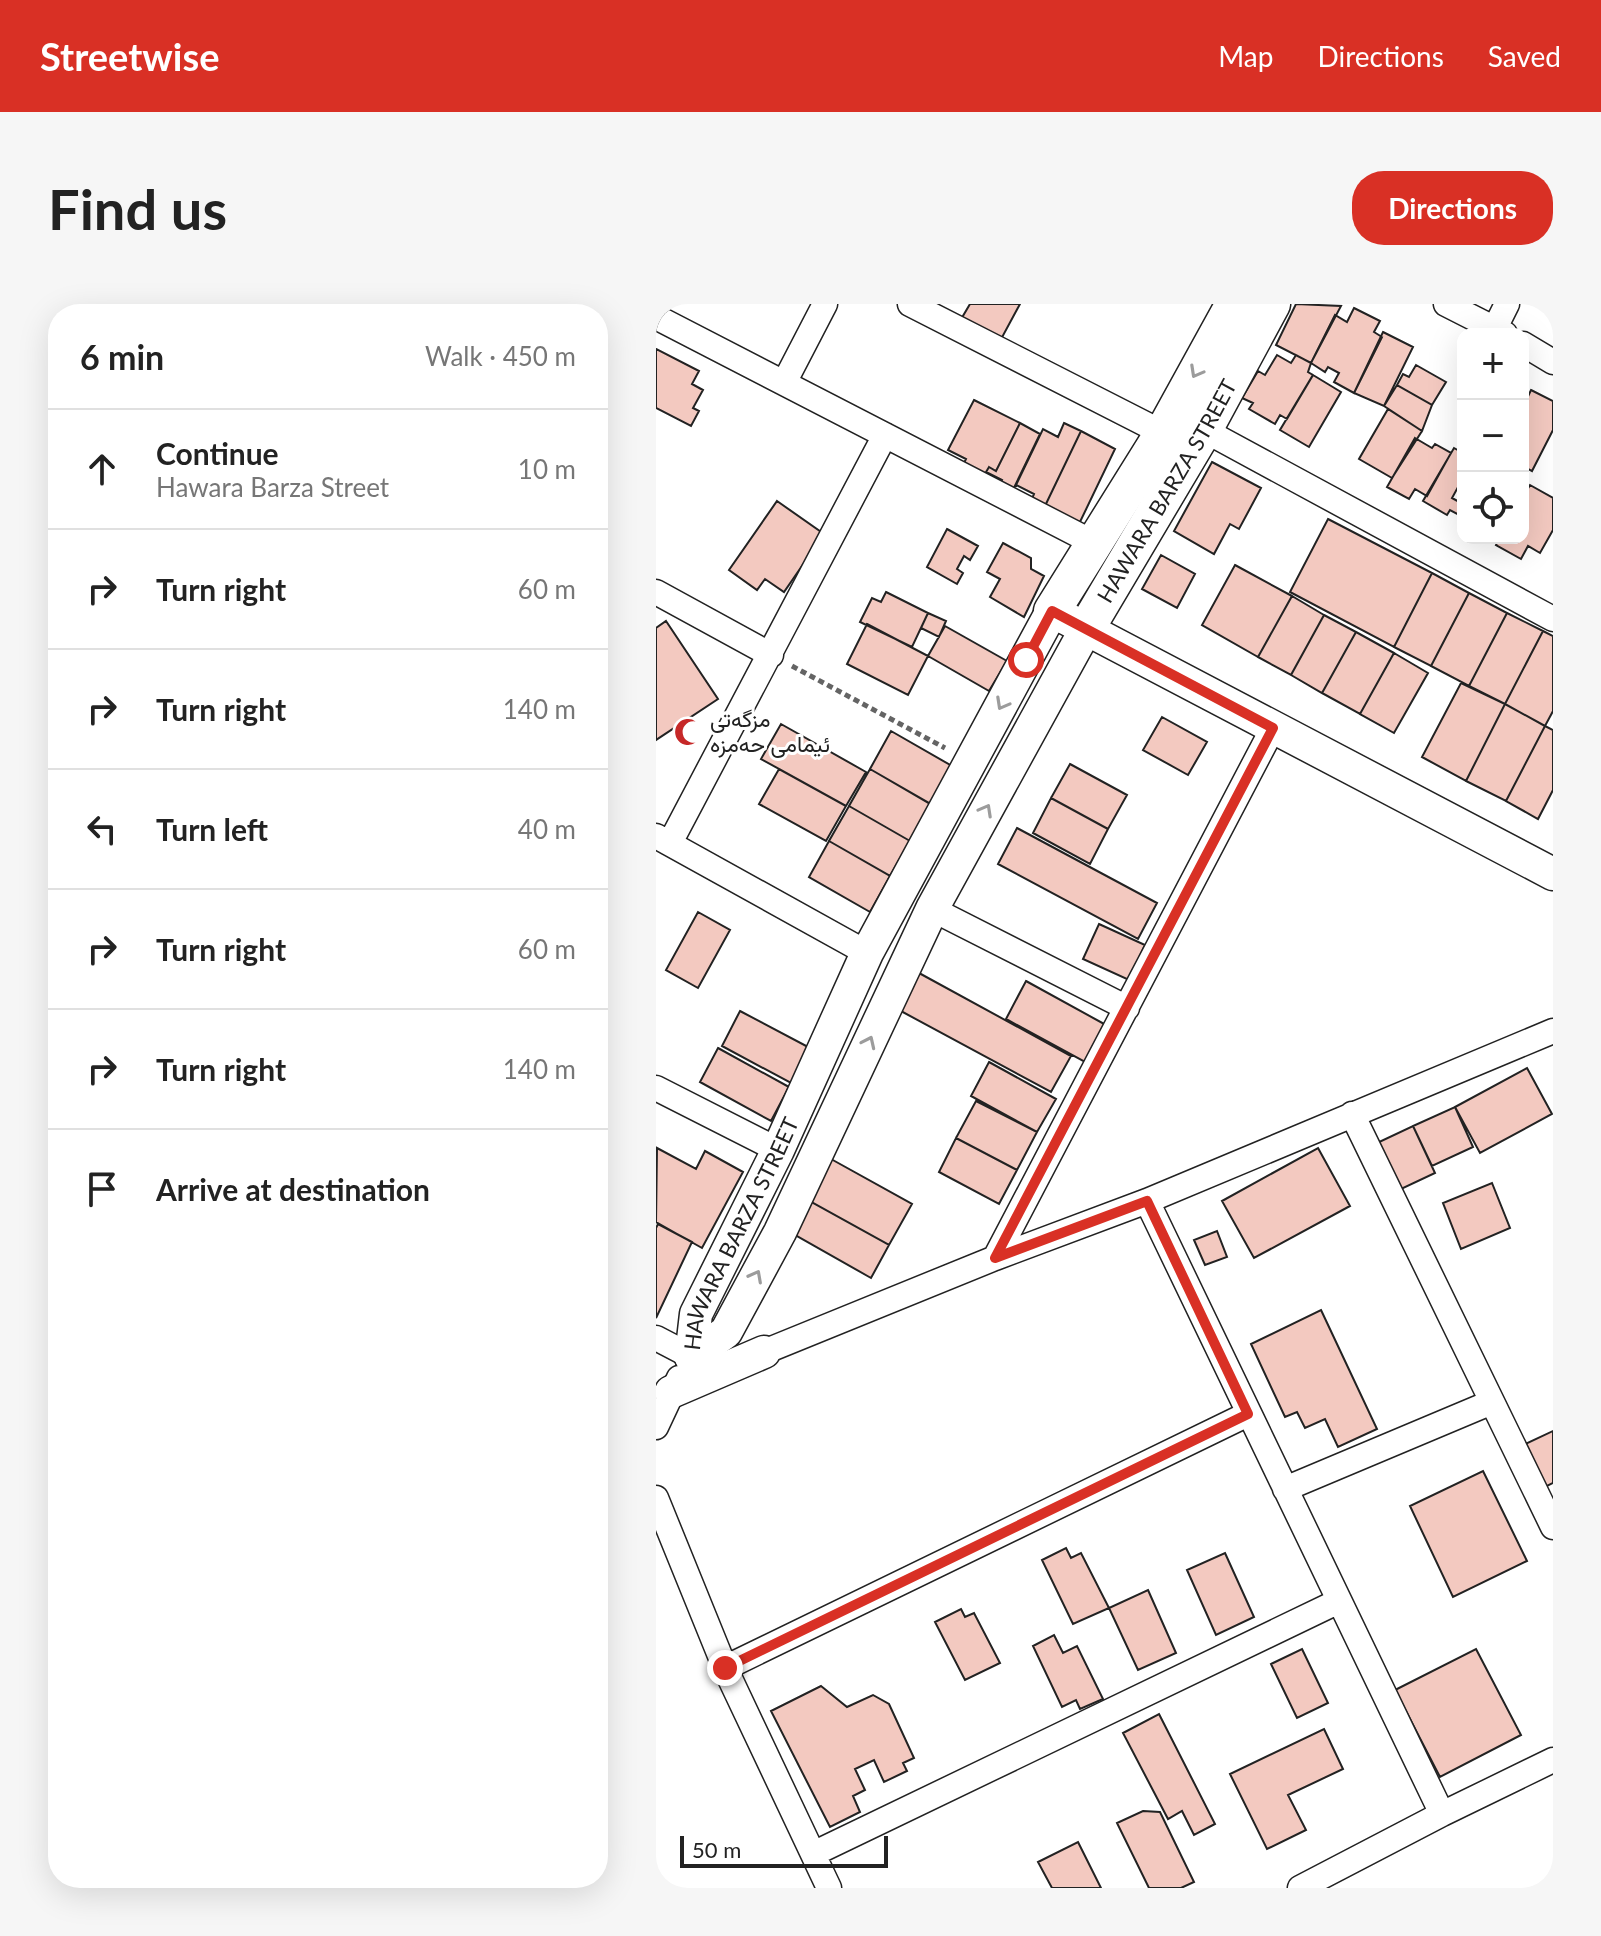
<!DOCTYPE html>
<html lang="en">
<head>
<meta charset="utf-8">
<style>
	:root { --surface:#fff; --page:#f6f6f6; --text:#222; --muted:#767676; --line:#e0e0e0; --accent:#d93025 }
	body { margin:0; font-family:Lato,Vazirmatn,sans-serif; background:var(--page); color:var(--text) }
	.controls { position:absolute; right:24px; top:24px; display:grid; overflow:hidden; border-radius:16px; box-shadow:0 8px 32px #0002 }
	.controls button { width:72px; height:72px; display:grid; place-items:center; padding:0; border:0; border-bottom:2px solid var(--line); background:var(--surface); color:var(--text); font:40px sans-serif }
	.scale { position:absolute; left:24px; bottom:20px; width:208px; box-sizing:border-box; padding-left:8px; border:4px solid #222; border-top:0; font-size:22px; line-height:28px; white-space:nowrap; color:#222; -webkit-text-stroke:6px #fff; paint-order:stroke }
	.stop { position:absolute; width:24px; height:24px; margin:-18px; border:6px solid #d93025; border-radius:50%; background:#fff }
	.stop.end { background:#d93025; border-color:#fff; box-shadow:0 2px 8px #0008 }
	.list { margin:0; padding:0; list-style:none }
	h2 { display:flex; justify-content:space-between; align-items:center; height:104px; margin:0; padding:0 32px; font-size:34px }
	h2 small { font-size:26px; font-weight:400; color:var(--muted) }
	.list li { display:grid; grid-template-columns:52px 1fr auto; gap:24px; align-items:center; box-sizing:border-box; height:120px; padding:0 32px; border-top:2px solid var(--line) }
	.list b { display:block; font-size:30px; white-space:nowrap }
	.list p { margin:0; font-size:26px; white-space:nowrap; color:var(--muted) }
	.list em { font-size:26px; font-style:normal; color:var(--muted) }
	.icon { flex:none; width:44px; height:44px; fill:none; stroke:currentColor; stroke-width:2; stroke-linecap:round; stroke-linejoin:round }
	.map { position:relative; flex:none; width:897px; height:1584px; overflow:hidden; border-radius:32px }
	header { display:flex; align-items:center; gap:48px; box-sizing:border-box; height:112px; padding:0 40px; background:var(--accent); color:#fff }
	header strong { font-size:38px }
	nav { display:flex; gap:44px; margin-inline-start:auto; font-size:28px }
	.intro { display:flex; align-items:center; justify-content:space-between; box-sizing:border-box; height:192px; padding:0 48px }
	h1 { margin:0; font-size:56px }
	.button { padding:20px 36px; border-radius:32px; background:var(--accent); color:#fff; font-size:28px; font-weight:700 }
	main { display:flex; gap:48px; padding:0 48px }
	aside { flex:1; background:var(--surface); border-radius:32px; box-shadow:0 8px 32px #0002 }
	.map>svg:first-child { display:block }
	.building { fill:#f3c9c0; stroke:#222; stroke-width:2 }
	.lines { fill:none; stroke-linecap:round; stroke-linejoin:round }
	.minor-casing { stroke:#222; stroke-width:27 }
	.tertiary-casing { stroke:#222; stroke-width:35 }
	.secondary-casing { stroke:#222; stroke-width:39 }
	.path { stroke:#646464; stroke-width:5; stroke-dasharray:6 4; stroke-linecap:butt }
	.minor { stroke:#fff; stroke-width:24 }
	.tertiary { stroke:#fff; stroke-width:32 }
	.secondary { stroke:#fff; stroke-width:36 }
	.oneway { stroke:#9c9c9c }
	.route { stroke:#d93025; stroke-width:10 }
	.labels { text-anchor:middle; stroke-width:6; stroke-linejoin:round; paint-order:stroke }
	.street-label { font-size:22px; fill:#222; stroke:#fff }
	.poi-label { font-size:22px; fill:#222; stroke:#fff; text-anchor:start }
</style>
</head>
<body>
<header>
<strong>Streetwise</strong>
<nav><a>Map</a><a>Directions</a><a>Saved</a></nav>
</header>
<div class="intro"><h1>Find us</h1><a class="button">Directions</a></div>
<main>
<aside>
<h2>6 min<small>Walk · 450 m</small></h2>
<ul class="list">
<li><svg class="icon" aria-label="ahead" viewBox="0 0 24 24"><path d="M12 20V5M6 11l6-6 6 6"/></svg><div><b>Continue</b><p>Hawara Barza Street</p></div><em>10 m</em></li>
<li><svg class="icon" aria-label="right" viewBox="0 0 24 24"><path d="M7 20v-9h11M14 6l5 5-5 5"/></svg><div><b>Turn right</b></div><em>60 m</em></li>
<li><svg class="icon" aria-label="right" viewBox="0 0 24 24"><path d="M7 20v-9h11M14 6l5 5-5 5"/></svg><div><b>Turn right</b></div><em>140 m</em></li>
<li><svg class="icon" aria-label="left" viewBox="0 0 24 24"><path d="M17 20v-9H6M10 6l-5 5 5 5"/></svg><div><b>Turn left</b></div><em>40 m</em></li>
<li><svg class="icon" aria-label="right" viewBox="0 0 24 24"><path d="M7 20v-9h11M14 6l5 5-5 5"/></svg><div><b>Turn right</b></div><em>60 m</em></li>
<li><svg class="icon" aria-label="right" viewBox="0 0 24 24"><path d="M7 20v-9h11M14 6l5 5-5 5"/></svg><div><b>Turn right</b></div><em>140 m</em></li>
<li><svg class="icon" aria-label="arrive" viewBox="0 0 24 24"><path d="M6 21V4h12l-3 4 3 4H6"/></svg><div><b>Arrive at destination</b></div></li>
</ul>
</aside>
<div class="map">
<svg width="897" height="1584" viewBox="0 0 897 1584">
	<rect width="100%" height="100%" fill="#fff"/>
	<path class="building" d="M314,0h50l-21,39 -39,-22z
		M640,0l45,2 -30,57 -35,-18z
		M698,4l26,13 -6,11 8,5 -28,56 -20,-11 5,-9 -11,-6 -3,5 -14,-9 24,-48 12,7z
		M727,28l30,15 -29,59 -30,-13z
		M0,45l43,22 -7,13 11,6 -10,18 6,3 -8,15 -35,-18z
		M621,51l14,8 5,-8 15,8 -3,9 5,3 -26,44 -7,-4 -5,9 -26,-15 4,-6 -11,-5 16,-27 7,4z
		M760,61l30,17 -14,23 -35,-20 6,-11 6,3z
		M657,71l28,17 -32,55 -29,-17z
		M741,81l35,20 -10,26 -38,-25z
		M875,86l22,11v29l-21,41 -9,-5 2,-9 -2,-1v-49z
		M318,96l46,23 -24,48 -7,-4 -7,12 -21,-10 5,-10 -18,-9z
		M732,105l34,22 -30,47 -33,-19z
		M364,119l20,11 -29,60 -13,-6 4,-8 -16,-8 3,-5 7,4z
		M408,119l17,8 -37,77 -13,-7 3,-7 -18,-9 27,-56 15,8z
		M425,127l34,18 -36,75 -35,-16z
		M759,134l17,10 3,-4 16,9 -24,43 -12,-7 -6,10 -22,-12z
		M798,144l9,5v25l-11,20 11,6 -2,12 -11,-6 -3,5 -24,-14z
		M556,158l49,26 -22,41 -9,-5 -16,30 -40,-23z
		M874,181l23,13v32l-13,23 -12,-7 -7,13 -25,-14 4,-7h23v-41z
		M121,197l47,33 -40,58 -19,-13 -8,11 -28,-20z
		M672,215l104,54 -38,74 -104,-55z
		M291,225l31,17 -8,14 -6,-4 -7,13 6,4 -6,11 -30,-17z
		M347,239l28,15v11l13,7 -20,41 -34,-20 10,-18 -13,-7z
		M505,251l34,19 -18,34 -35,-19z
		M579,261l57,31 -34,61 -56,-32z
		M776,269l37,20 -38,73 -37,-19z
		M230,288l42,21 -16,34 -52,-25 12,-24 9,4z
		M813,289l38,20 -38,73 -38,-20z
		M636,292l32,19 -33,60 -33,-18z
		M272,309l18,8 -7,16 -18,-9z
		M851,309l36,18 -38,73 -36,-18z
		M668,311l32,17 -34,61 -31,-18z
		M10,317l52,78 -62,41v-112z
		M211,320l61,32 -20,39 -61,-31z
		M289,322l62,35 -18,30 -61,-35z
		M887,327l10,5v75l-8,15 -40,-22z
		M700,328l38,21 -34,61 -38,-21z
		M738,349l34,20 -34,60 -34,-19z
		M805,379l44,21 -39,77 -44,-24z
		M849,400l40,22 -39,75 -40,-20z
		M506,413l45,25 -19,33 -45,-25z
		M125,420l85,48 -20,34 -85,-47z
		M889,422l8,4v60l-15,29 -32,-18z
		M235,427l61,35 -22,38 -60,-35z
		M414,460l57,31 -19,34 -57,-31z
		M123,465l67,37 -20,35 -67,-37z
		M214,465l61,35 -21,37 -61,-35z
		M395,494l57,31 -18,35 -57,-31z
		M193,502l61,35 -20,35 -61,-35z
		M361,524l140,75 -19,36 -140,-75z
		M173,537l61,35 -20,36 -61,-35z
		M42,608l32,18 -32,58 -32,-18z
		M443,620l46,21 -16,35 -46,-21z
		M263,669l152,83 -20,36 -152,-82z
		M370,677l80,44 -21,37 -79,-43z
		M84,707l70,37 -19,35 -69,-37z
		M62,744l71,39 -18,34 -71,-39z
		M333,758l67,37 -19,33 -66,-36z
		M871,764l25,46 -72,39 -25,-46z
		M320,797l61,31 -20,38 -61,-32z
		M799,803l18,40 -41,19 -19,-40z
		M757,822l22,47 -36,17 -22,-47z
		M300,834l61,32 -18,34 -60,-32z
		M1,844l39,21 9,-18 38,21 -41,76 -46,-26z
		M662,844l32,58 -96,52 -32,-57z
		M175,855l81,45 -23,41 -81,-45z
		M836,879l18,45 -49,21 -18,-46z
		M152,896l81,45 -18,33 -81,-46z
		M2,920l34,18 -36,76v-90z
		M561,927l10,26 -22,8 -11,-25z
		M665,1006l56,119 -39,18 -13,-28 -20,9 -8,-16 -12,5 -34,-73z
		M897,1127v52l-10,5 -20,-43z
		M827,1167l44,90 -74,36 -43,-91z
		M410,1244l5,10 10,-5 28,55 -36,16 -31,-64z
		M569,1249l29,64 -38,18 -29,-65z
		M492,1286l28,63 -38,17 -29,-62z
		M305,1305l4,8 9,-4 26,50 -35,17 -30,-58z
		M398,1331l9,18 14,-7 26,53 -23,10 -4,-9 -14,7 -29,-61z
		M646,1345l26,54 -31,15 -26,-54z
		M820,1345l45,86 -81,42 -45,-87z
		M165,1382l26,21 26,-12 16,9 25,54 -11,5 4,8 -23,11 -10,-22 -19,9 10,21 -12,6 7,16 -30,15 -59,-116z
		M503,1410l56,110 -21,11 -12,-24 -14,8 -45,-86z
		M668,1425l19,40 -55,26 18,35 -39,19 -37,-75z
		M487,1507l17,1 34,70 -13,6h-32l-32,-65z
		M422,1538l23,46h-49l-14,-26z"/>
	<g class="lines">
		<g class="minor-casing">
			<path id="minor" d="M254,0l253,129
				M790,0l59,30
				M0,13l438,226
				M839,24l12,-24
				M867,40l30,18
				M128,79l41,-79
				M548,126l349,189
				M0,288l115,63
				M0,532l211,117
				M14,539l215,-408
				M276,605l195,99
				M0,784l122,62
				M696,810l201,413
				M491,897l295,613
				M339,954l278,-530
				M0,1034l48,25
				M108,1048l231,-94 152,-57 406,-170
				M0,1123l23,-49
				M629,1185l207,-87
				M0,1194l69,170 104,220
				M69,1364l523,-254
				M157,1550l526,-253
				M644,1584l142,-74 111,-54"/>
		</g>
		<g class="tertiary-casing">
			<g id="tertiary">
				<path id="s1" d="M35,1053l5,-43 82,-164 89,-197 185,-342 501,263"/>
				<path d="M35,1053l35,-25 54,-100 152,-323 154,-280"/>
				<path d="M15,1088l93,-40"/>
			</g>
		</g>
		<g class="secondary-casing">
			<g id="secondary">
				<path d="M396,307l111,-178 71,-129"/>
				<path id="s2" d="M430,325l118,-199 68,-126"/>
			</g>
		</g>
		<path class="path" d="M136,362l153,82"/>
		<use href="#minor" class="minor"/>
		<use href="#tertiary" class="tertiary"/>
		<use href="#secondary" class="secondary"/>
	</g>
	<defs><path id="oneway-chevron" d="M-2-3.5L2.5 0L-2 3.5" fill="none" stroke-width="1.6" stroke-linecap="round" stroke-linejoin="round" transform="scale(2)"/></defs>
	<g class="oneway">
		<use href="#oneway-chevron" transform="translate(540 68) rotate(119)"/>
		<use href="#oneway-chevron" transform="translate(346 400) rotate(119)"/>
		<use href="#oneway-chevron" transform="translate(330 506) rotate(-61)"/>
		<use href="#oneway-chevron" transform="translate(213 738) rotate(-65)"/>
		<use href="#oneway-chevron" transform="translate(100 972) rotate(-62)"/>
	</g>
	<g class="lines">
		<path class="route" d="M69,1364l523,-254 -101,-213 -152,57 278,-530 -221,-117 -26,49"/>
	</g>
	<defs>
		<g id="mosque-bare" transform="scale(2.16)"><path d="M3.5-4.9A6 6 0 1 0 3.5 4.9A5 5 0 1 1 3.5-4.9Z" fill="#c62828" stroke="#fff" stroke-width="2.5" paint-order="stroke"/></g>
	</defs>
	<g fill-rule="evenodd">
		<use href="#mosque-bare" x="32" y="428"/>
	</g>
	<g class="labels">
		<g class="street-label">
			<text dy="8" stroke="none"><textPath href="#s2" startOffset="160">HAWARA BARZA STREET</textPath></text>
			<text dy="8" stroke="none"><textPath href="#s1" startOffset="134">HAWARA BARZA STREET</textPath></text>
		</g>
		<g class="poi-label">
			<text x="54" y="423">مزگەتی<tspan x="54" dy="25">ئیمامی حەمزە</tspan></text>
		</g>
	</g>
</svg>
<div class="controls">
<button>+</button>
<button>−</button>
<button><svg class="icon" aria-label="locate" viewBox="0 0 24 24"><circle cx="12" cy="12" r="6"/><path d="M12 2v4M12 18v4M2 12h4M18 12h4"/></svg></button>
</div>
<div class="scale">50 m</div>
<div class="stop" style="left:370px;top:356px"></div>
<div class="stop end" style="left:69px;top:1364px"></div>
</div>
</main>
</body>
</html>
